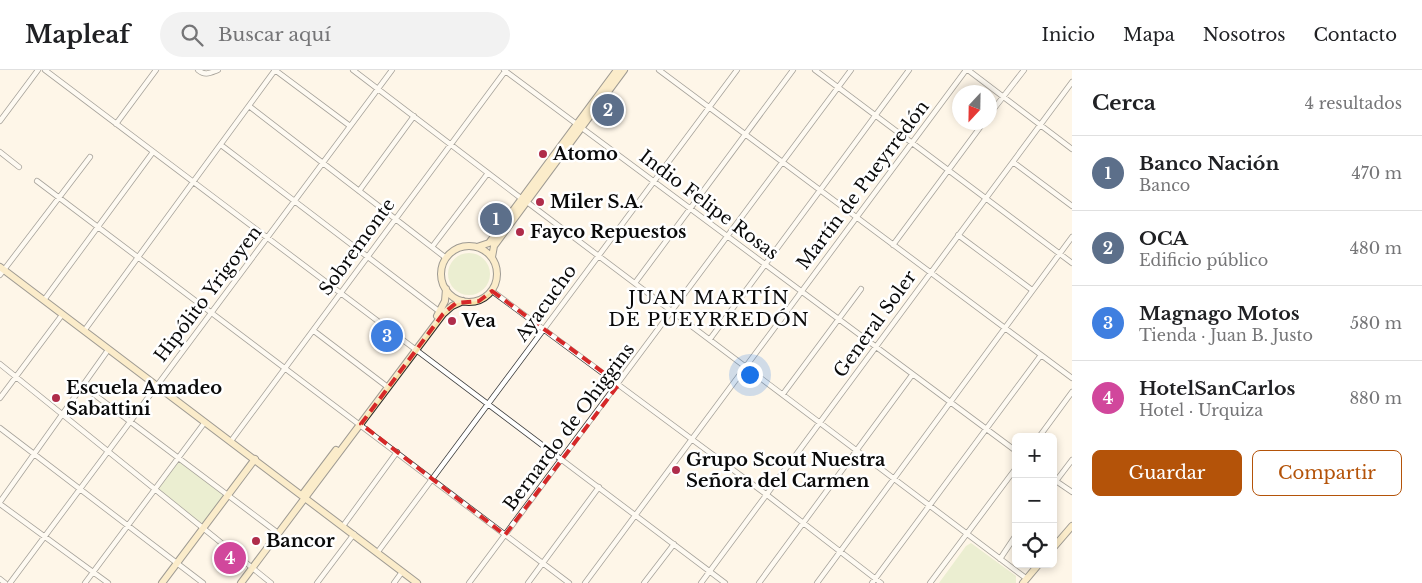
<!DOCTYPE html>
<html lang="es">
<head>
<meta charset="utf-8">
<style>
	:root { --surface:#fff; --page:#f2f2f2; --text:#202124; --muted:#757577; --line:#e0e0e0; --accent:#b45309 }
	body { margin:0; font-family:"Libre Baskerville",serif; background:var(--page); color:var(--text) }
	.controls { position:absolute; right:15px; bottom:15px; display:grid; overflow:hidden; border-radius:8px; box-shadow:0 2px 8px #0003 }
	.controls button { width:45px; height:45px; display:grid; place-items:center; padding:0; border:0; border-bottom:1px solid var(--line); background:var(--surface); color:var(--text); font:25px sans-serif }
	.compass { position:absolute; left:952px; top:15px; width:45px; height:45px; border-radius:50%; background:var(--surface); box-shadow:0 2px 8px #0003; rotate:202deg }
	.you { position:absolute; left:749px; top:304px; width:18px; height:18px; margin:-12px; border:4px solid #fff; border-radius:50%; background:#1a73e8; box-shadow:0 0 0 8px #1a73e833 }
	.badge { display:grid; place-items:center; width:32px; height:32px; border-radius:50%; background:var(--accent); color:#fff; font-size:16px; font-weight:700 }
	.pin { position:absolute; translate:-50% -50%; border:2px solid #fff; box-shadow:0 1px 5px #0006 }
	.list { margin:0; padding:0; list-style:none }
	h2 { display:flex; justify-content:space-between; align-items:center; height:65px; margin:0; padding:0 20px; font-size:21px }
	h2 small { font-size:16px; font-weight:400; color:var(--muted) }
	.list li { display:grid; grid-template-columns:32px 1fr auto; gap:15px; align-items:center; box-sizing:border-box; height:75px; padding:0 20px; border-top:1px solid var(--line) }
	.list b { display:block; font-size:19px; white-space:nowrap }
	.list p { margin:0; font-size:16px; white-space:nowrap; color:var(--muted) }
	.list em { font-size:16px; font-style:normal; color:var(--muted) }
	.actions { display:flex; gap:10px; padding:15px 20px }
	.actions a { flex:1; padding:11px 0; border:1px solid var(--accent); border-radius:8px; text-align:center; font-size:18px; color:var(--accent) }
	.actions .main { background:var(--accent); color:#fff }
	.icon { flex:none; width:28px; height:28px; fill:none; stroke:currentColor; stroke-width:2; stroke-linecap:round; stroke-linejoin:round }
	.map { position:relative; flex:none; width:1072px; height:513px; overflow:hidden }
	header { display:flex; align-items:center; gap:30px; box-sizing:border-box; height:70px; padding:0 25px; background:var(--surface); border-bottom:1px solid var(--line) }
	header strong { font-size:24px }
	nav { display:flex; gap:28px; margin-inline-start:auto; font-size:18px }
	.search { width:350px; height:45px; background:var(--page); display:flex; align-items:center; gap:12px; box-sizing:border-box; padding:0 18px; border-radius:28px; color:var(--muted); font-size:19px }
	main { display:flex }
	aside { flex:1; background:var(--surface) }
	.map>svg:first-child { display:block }
	.green { fill:#d6e4b5 }
	.lines { fill:none; stroke-linecap:round; stroke-linejoin:round }
	.minor-casing { stroke:#3d3d3d; stroke-width:6 }
	.secondary-casing { stroke:#2c2c2c; stroke-width:8 }
	.minor { stroke:#fff; stroke-width:4.5 }
	.secondary { stroke:#f9e1a7; stroke-width:6 }
	.marked { fill:none; stroke:#d62828; stroke-width:4; stroke-dasharray:10 6; stroke-linejoin:round }
	.poi-dot { fill:#af2c4a; stroke:#fff; stroke-width:2 }
	.labels { text-anchor:middle; stroke-width:5; stroke-linejoin:round; paint-order:stroke }
	.poi-label { font-size:18px; font-weight:bold; fill:#0a0a0a; stroke:#fff; text-anchor:start }
	.street-label { font-size:18px; fill:#0a0a0a; stroke:#fff }
	.neighbourhood-label { font-size:19px; letter-spacing:1px; fill:#0a0a0a; stroke:#fff }
</style>
</head>
<body>
<header>
<strong>Mapleaf</strong>
<div class="search"><svg class="icon" aria-label="search" viewBox="0 0 24 24"><circle cx="10" cy="10" r="6"/><path d="M15 15l6 6"/></svg>Buscar aquí</div>
<nav><a>Inicio</a><a>Mapa</a><a>Nosotros</a><a>Contacto</a></nav>
</header>
<main>
<div class="map">
<svg width="1072" height="513" viewBox="0 0 1072 513">
	<rect width="100%" height="100%" fill="#fef5e8"/>
	<path class="green" d="M448 204a21 21 0 1 1 42 0a21 21 0 1 1-42 0Z
		M178,391l47,34 -23,29 -44,-35z
		M971,473l45,33v7h-77l27,-37z"/>
	<g class="lines">
		<g class="minor-casing">
			<path id="minor" d="M45,0l680,513
				M198,0c7,6 12,3 20,0
				M275,0l75,56
				M353,0l169,129
				M504,0l512,381
				M659,0l413,308
				M815,0l257,193
				M968,0l104,79
				M249,36l197,152
				M989,45l35,-45
				M0,51l38,-51
				M116,54l40,-54
				M221,75l219,167
				M0,82l19,15
				M1013,92l59,44
				M37,111l532,402
				M359,121l55,-75
				M527,132l500,377
				M958,165l74,55
				M893,175l91,-123
				M432,177l56,-74
				M0,205l90,-118
				M635,213l158,-213
				M492,221l275,204 114,88
				M44,230l109,-148
				M84,261l191,-261
				M314,261l71,54
				M710,269l199,-269
				M0,294l271,219
				M83,316l195,147
				M783,324l78,-105
				M0,328l62,-83
				M0,358l203,155
				M1039,367l33,-45
				M231,371l275,-371
				M1053,409l19,13
				M1053,415l19,-25
				M0,432l108,-152
				M0,434l108,79
				M343,456l54,-74
				M377,483l360,-483
				M1000,489l16,-24
				M0,509l5,4
				M10,513l382,-513
				M85,513l120,-161
				M317,513l37,-49
				M394,513l8,-11
				M469,513l382,-513
				M528,513l71,-96
				M585,513l381,-513
				M644,513l30,-39
				M701,513l371,-501
				M759,513l153,-208
				M817,513l255,-346
				M872,513l169,-228
				M930,513l86,-115"/>
		</g>
		<g class="secondary-casing">
			<path id="secondary" d="M441 204a28 28 0 1 1 56 0a28 28 0 1 1-56 0Z
				M477,177l12,-4 128,-173
				M492,187l2,-11 130,-176
				M0,197l417,316
				M437,246l8,-15 1,-12
				M302,425l34,-45
				M1053,478l19,-22
				M162,513l93,-124
				M241,513l202,-269 9,-8 11,-5
				M1023,513l16,-19"/>
		</g>
		<use href="#minor" class="minor"/>
		<use href="#secondary" class="secondary"/>
	</g>
	<path d="M0 0H1072V513H0ZM492,221l127,93 -114,151 -144,-111 82,-110 13,-11 23,-2z" fill="#fef5e8" fill-opacity=".55" fill-rule="evenodd"/>
	<path class="marked" d="M492,221l127,93 -114,151 -144,-111 82,-110 13,-11 23,-2z"/>
	<g class="poi-dot">
		<circle cx="543" cy="84" r="5"/>
		<circle cx="540" cy="132" r="5"/>
		<circle cx="520" cy="162" r="5"/>
		<circle cx="452" cy="251" r="5"/>
		<circle cx="56" cy="328" r="5"/>
		<circle cx="676" cy="400" r="5"/>
		<circle cx="256" cy="471" r="5"/>
	</g>
	<g class="labels">
		<g class="poi-label">
			<text x="553" y="90">Atomo</text>
			<text x="550" y="138">Miler S.A.</text>
			<text x="530" y="168">Fayco Repuestos</text>
			<text x="462" y="257">Vea</text>
			<text x="66" y="324">Escuela Amadeo<tspan x="66" dy="21">Sabattini</tspan></text>
			<text x="686" y="396">Grupo Scout Nuestra<tspan x="686" dy="21">Señora del Carmen</tspan></text>
			<text x="266" y="477">Bancor</text>
		</g>
		<g class="street-label">
			<text transform="translate(863 115) rotate(-53)" y="6">Martín de Pueyrredón</text>
			<text transform="translate(709 135) rotate(37)" y="6">Indio Felipe Rosas</text>
			<text transform="translate(357 177) rotate(-54)" y="6">Sobremonte</text>
			<text transform="translate(208 224) rotate(-53)" y="6">Hipólito Yrigoyen</text>
			<text transform="translate(546 233) rotate(-54)" y="6">Ayacucho</text>
			<text transform="translate(875 254) rotate(-54)" y="6">General Soler</text>
			<text transform="translate(569 357) rotate(-53)" y="6">Bernardo de Ohiggins</text>
		</g>
		<g class="neighbourhood-label">
			<text x="709" y="234">JUAN MARTÍN<tspan x="709" dy="22">DE PUEYRREDÓN</tspan></text>
		</g>
	</g>
</svg>
<div class="controls">
<button>+</button>
<button>−</button>
<button><svg class="icon" aria-label="locate" viewBox="0 0 24 24"><circle cx="12" cy="12" r="6"/><path d="M12 2v4M12 18v4M2 12h4M18 12h4"/></svg></button>
</div>
<svg class="compass" viewBox="-18 -18 36 36"><path d="M0-13l5 13h-10z" fill="#e53935"/><path d="M0 13l5-13h-10z" fill="#757577"/></svg>
<div class="you"></div>
<div class="pin badge" style="left:496px;top:149px;background:#5c6f8a">1</div>
<div class="pin badge" style="left:608px;top:40px;background:#5c6f8a">2</div>
<div class="pin badge" style="left:387px;top:266px;background:#3f7fe0">3</div>
<div class="pin badge" style="left:230px;top:488px;background:#d1479c">4</div>
</div>
<aside>
<h2>Cerca<small>4 resultados</small></h2>
<ul class="list">
<li><span class="badge" style="background:#5c6f8a">1</span><div><b>Banco Nación</b><p>Banco</p></div><em>470 m</em></li>
<li><span class="badge" style="background:#5c6f8a">2</span><div><b>OCA</b><p>Edificio público</p></div><em>480 m</em></li>
<li><span class="badge" style="background:#3f7fe0">3</span><div><b>Magnago Motos</b><p>Tienda · Juan B. Justo</p></div><em>580 m</em></li>
<li><span class="badge" style="background:#d1479c">4</span><div><b>HotelSanCarlos</b><p>Hotel · Urquiza</p></div><em>880 m</em></li>
</ul>
<div class="actions"><a class="main">Guardar</a><a>Compartir</a></div>
</aside>
</main>
</body>
</html>
